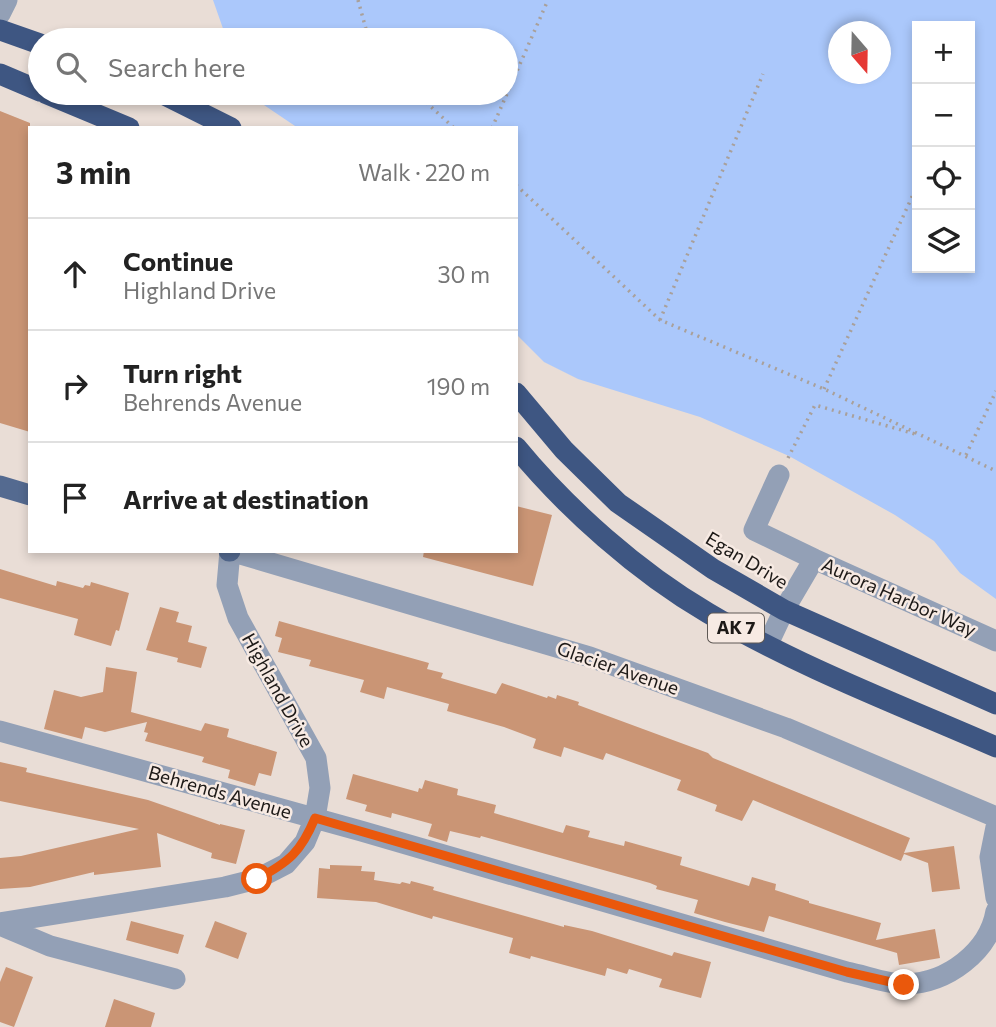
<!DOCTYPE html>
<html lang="en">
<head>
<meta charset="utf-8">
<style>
	:root { --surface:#fff; --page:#f6f6f6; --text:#222; --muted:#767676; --line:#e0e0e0 }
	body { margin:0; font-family:Commissioner,sans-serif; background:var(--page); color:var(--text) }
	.controls { position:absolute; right:21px; top:21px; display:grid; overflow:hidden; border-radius:0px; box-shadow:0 4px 10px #0003 }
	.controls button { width:63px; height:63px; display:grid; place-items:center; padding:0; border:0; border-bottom:2px solid var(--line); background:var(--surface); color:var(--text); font:35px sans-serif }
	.compass { position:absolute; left:828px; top:21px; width:63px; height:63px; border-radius:50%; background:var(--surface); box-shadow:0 4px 10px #0003; rotate:160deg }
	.stop { position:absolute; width:21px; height:21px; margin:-16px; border:5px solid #ea580c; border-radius:50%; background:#fff }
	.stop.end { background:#ea580c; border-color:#fff; box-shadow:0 2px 7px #0008 }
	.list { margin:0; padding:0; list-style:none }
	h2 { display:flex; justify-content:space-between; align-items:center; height:91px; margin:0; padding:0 28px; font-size:30px }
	h2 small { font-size:23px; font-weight:400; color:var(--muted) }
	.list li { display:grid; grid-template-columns:46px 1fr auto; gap:21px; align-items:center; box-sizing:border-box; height:112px; padding:0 28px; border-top:2px solid var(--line) }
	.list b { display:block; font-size:26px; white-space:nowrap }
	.list p { margin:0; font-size:23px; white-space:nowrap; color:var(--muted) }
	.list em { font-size:23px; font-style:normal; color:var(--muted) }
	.icon { flex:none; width:38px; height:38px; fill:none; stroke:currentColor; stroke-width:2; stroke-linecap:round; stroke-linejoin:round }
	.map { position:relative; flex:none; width:996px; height:1027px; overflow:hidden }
	.search { position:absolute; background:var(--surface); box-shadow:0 4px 10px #0003; left:28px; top:28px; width:490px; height:77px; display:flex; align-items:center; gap:18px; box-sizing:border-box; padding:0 24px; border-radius:38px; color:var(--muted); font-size:26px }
	.panel { position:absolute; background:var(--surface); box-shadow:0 4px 10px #0003; left:28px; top:126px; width:490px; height:427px; border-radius:0px }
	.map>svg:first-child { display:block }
	.water { fill:#abc8fb; fill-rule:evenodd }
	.building { fill:#ca9575 }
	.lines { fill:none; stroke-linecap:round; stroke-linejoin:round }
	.path { stroke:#a9a09a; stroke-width:3.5; stroke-dasharray:2 5; stroke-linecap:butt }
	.minor { stroke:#93a0b6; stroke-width:21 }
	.major { stroke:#546a90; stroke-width:21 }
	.highway { stroke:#3e5682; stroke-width:21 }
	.route { stroke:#ea580c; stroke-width:9 }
	.labels { text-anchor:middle; stroke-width:5; stroke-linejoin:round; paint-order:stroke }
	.shield { fill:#f7eae3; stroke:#5e5854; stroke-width:2 }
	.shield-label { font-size:18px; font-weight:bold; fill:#1d1917 }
	.street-label { font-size:19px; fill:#1d1917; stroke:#f7eae3 }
</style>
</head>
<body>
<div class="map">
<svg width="996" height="1027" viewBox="0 0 996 1027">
	<rect width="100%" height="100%" fill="#e9ddd6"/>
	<path class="water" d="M213,0h783v599l-36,-26 -26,-32 -39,-26 -106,-59 -89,-39 -122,-38 -34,-17 -28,-28v-206h-218l-37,-25 -20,-8v-2h265v-53h-279zM917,26h53v242h-53zM838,32h42v42h-42z"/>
	<path class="building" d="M0,111l30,12v309l-30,-9z
		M516,506l36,9 -19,71 -110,-29 1,-6h92z
		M0,569l56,17 1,-5 26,7 2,-3 5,1 1,-4 38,11 -10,38 -3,-1 -5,16 -37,-11 4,-16 -78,-21z
		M160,607l19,5 -3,10 16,4 -4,16 19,5 -6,21 -24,-6 1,-4 -32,-8z
		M279,621l150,42 -2,6 16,4 -2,5 55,16 6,-11 45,15 1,-2 8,3 1,-4 22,7 -1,3 130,48 5,5 197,80 -6,15 50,-7 6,43 -28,3 -4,-29 -24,-9 -3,7 -148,-61 -11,21 -27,-10 2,-6 -40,-15 4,-10 -75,-27 -3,7 -39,-13 -3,10 -28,-9 3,-9 -32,-12 -57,-16 2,-7 -62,-17 -3,12 -24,-7 4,-12 -55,-14 2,-6 -33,-8 4,-14 -7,-2z
		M106,667l31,5 -6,40 70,19 4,-8 24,6 -2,8 50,15 -6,24 -12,-3 -4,13 -27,-8 2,-8 -28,-8 2,-5 -59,-16 3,-8 -4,-1 3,-10 -42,10 -20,-5 -3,12 -38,-10 10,-39 27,7 22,-5z
		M0,762l27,6 -1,4 122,28 72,25v-1l25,6 -9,34 -25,-6 1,-5 -55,-20 4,34 -67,8v-3l-64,15 -30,2v-31l21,-2 118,-27 -139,-28z
		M353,774l65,18 1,-4 3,1 3,-9 33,9 -1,6 39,10 -2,8 69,20 3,-8 24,6 -2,6 36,9 1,-5 57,16 -2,8 69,21 3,-9 24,7 -1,6 34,11v2l72,20 -5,17 59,-11 5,29 -41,7 -2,-12 -128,-37 -5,16 -39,-10 -31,-9 4,-13 -42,-11 1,-3 -7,-3 -169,-47 -1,2 -30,-7 -3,11 -19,-6 4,-12 -40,-11 -1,5 -26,-7 2,-6 -21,-6z
		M330,865l32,1 -1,5 14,1 -1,8 26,4 2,-2 8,2 1,-3 23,6 -1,3 131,37v-2l28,6 80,25 2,-4 37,10 -10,36 -42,-11 3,-8 -33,-10 -2,5 -20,-6 -2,8 -74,-20 -1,3 -21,-6 4,-15 -80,-22 -1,3 -56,-17 -59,-4 2,-30 11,1z
		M131,921l53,14 -6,19 -52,-14z
		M215,921l32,12 -9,26 -33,-12z
		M6,967l27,10 -19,50 -14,-5v-40z
		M114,999l41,14 -4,14h-46z"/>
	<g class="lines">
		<path class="path" d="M358,0l11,40
			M416,93l38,35
			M492,128l56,-128
			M516,185l144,135 164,69 172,82
			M660,320l103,-246
			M824,389l93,-203
			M966,455l30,-64
			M788,458l27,-53 100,29"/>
		<path class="minor" d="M0,14l7,-14
			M779,475l-25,55 60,29
			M768,644l16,-34 30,-51 182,82
			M0,731l361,100 486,141c17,3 42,13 59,12 41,-1 83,-32 90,-73
			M996,827l-6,30 6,41
			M0,923l225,-36 32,-8 29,-15 19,-22 10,-24 5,-30 -4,-30 -78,-140 -11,-33 3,-34 360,106 196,71 210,89
			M0,925l50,21 125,33"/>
		<path class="major" d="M0,486l30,9
			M229,551h1"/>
		<path class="highway" d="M0,30l40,14
			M0,74l40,17
			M45,93l84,35
			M161,93l70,35
			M516,393l48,57 54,53 95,66 71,41 212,94
			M516,447c51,62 122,125 192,166 91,54 192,92 288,134"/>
	</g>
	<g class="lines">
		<path class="route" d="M257,879c32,-17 44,-27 58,-61l532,154 57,13"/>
	</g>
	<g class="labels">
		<rect class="shield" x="708" y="613.5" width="56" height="29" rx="5"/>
		<g class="shield-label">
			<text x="736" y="634">AK 7</text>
		</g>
		<g class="street-label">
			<text transform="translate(747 560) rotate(31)" y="7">Egan Drive</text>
			<text transform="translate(899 597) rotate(24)" y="7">Aurora Harbor Way</text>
			<text transform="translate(618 668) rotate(19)" y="7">Glacier Avenue</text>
			<text transform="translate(278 690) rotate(61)" y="7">Highland Drive</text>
			<text transform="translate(220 792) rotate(16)" y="7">Behrends Avenue</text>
		</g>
	</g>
</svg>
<div class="controls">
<button>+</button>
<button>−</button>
<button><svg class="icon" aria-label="locate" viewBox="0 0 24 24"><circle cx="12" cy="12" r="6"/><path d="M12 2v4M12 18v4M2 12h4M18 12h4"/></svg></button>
<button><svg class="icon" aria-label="layers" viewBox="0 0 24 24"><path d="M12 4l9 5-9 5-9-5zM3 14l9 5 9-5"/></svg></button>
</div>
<svg class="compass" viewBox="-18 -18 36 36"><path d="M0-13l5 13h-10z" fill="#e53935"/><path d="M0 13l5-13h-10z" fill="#767676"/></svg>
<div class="stop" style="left:257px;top:879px"></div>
<div class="stop end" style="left:904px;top:985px"></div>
<div class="search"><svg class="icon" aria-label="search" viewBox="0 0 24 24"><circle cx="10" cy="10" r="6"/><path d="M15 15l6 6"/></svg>Search here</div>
<section class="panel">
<h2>3 min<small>Walk · 220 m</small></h2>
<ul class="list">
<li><svg class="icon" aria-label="ahead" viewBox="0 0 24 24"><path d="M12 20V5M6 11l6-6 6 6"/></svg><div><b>Continue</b><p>Highland Drive</p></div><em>30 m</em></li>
<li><svg class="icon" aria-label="right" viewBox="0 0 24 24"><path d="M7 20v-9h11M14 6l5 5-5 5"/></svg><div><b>Turn right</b><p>Behrends Avenue</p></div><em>190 m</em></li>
<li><svg class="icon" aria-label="arrive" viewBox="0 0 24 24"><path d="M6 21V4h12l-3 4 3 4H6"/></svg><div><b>Arrive at destination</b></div></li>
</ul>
</section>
</div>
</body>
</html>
